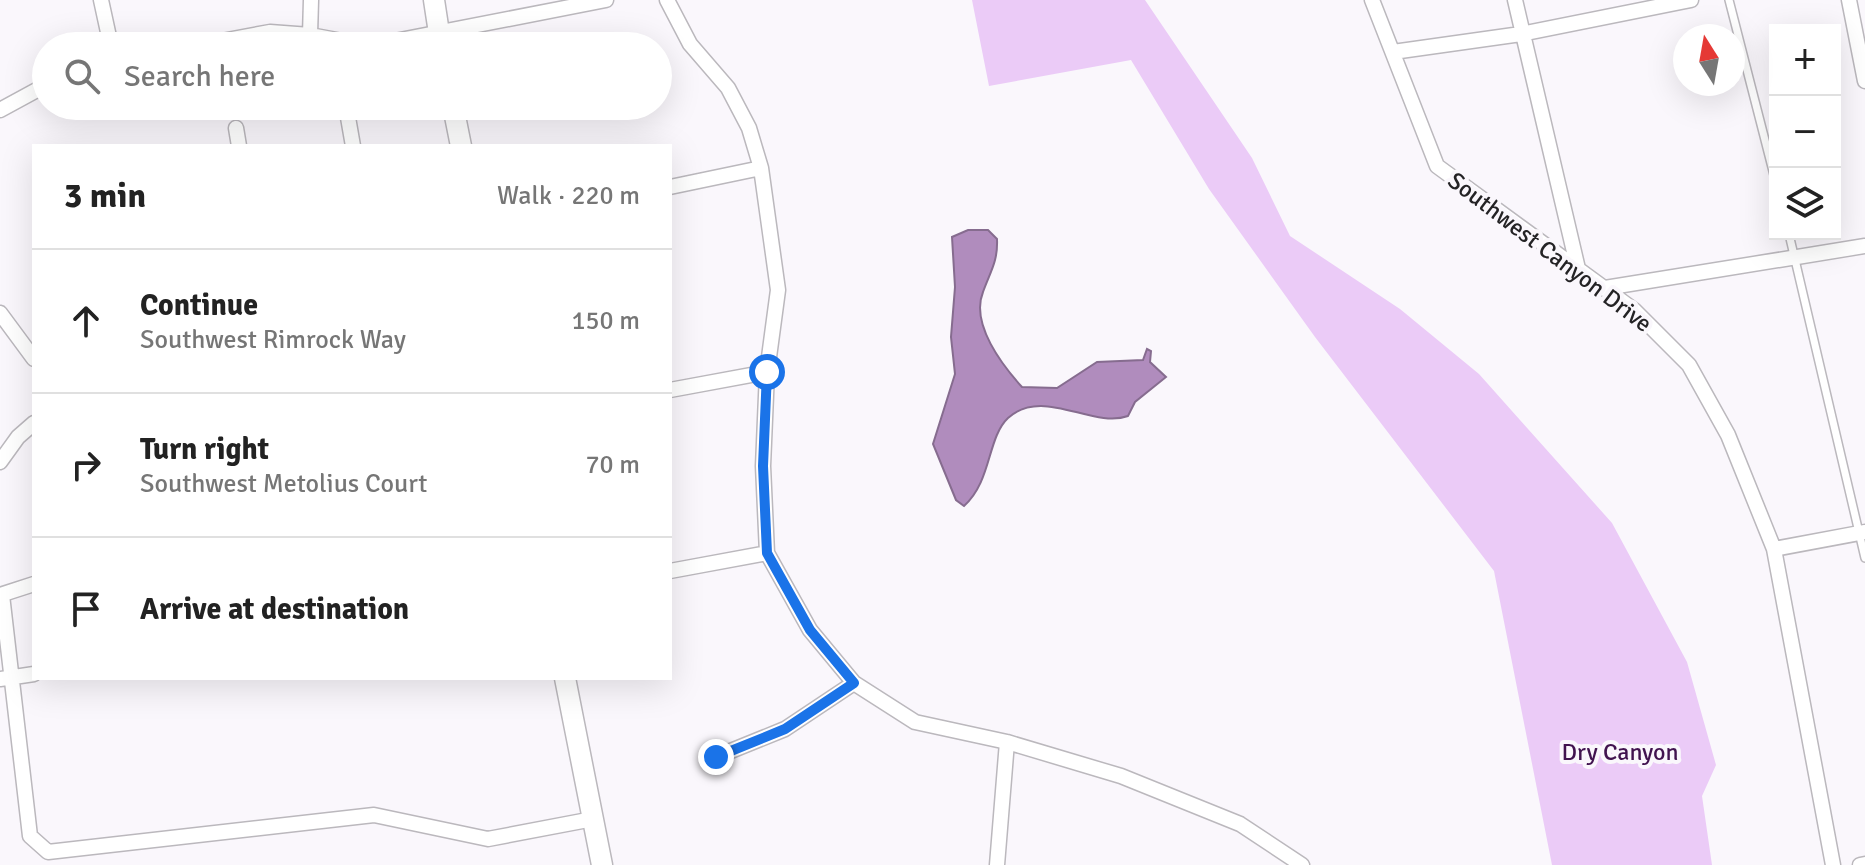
<!DOCTYPE html>
<html lang="en">
<head>
<meta charset="utf-8">
<style>
	:root { --surface:#fff; --page:#f6f6f6; --text:#222; --muted:#767676; --line:#e0e0e0 }
	body { margin:0; font-family:Signika,sans-serif; background:var(--page); color:var(--text) }
	.controls { position:absolute; right:24px; top:24px; display:grid; overflow:hidden; border-radius:0px; box-shadow:0 8px 32px #0002 }
	.controls button { width:72px; height:72px; display:grid; place-items:center; padding:0; border:0; border-bottom:2px solid var(--line); background:var(--surface); color:var(--text); font:40px sans-serif }
	.compass { position:absolute; left:1673px; top:24px; width:72px; height:72px; border-radius:50%; background:var(--surface); box-shadow:0 8px 32px #0002; rotate:349deg }
	.stop { position:absolute; width:24px; height:24px; margin:-18px; border:6px solid #1a73e8; border-radius:50%; background:#fff }
	.stop.end { background:#1a73e8; border-color:#fff; box-shadow:0 2px 8px #0008 }
	.list { margin:0; padding:0; list-style:none }
	h2 { display:flex; justify-content:space-between; align-items:center; height:104px; margin:0; padding:0 32px; font-size:34px }
	h2 small { font-size:26px; font-weight:400; color:var(--muted) }
	.list li { display:grid; grid-template-columns:52px 1fr auto; gap:24px; align-items:center; box-sizing:border-box; height:144px; padding:0 32px; border-top:2px solid var(--line) }
	.list b { display:block; font-size:30px; white-space:nowrap }
	.list p { margin:0; font-size:26px; white-space:nowrap; color:var(--muted) }
	.list em { font-size:26px; font-style:normal; color:var(--muted) }
	.icon { flex:none; width:44px; height:44px; fill:none; stroke:currentColor; stroke-width:2; stroke-linecap:round; stroke-linejoin:round }
	.map { position:relative; flex:none; width:1865px; height:865px; overflow:hidden }
	.search { position:absolute; background:var(--surface); box-shadow:0 8px 32px #0002; left:32px; top:32px; width:640px; height:88px; display:flex; align-items:center; gap:20px; box-sizing:border-box; padding:0 28px; border-radius:44px; color:var(--muted); font-size:30px }
	.panel { position:absolute; background:var(--surface); box-shadow:0 8px 32px #0002; left:32px; top:144px; width:640px; height:536px; border-radius:0px }
	.map>svg:first-child { display:block }
	.green { fill:#ebcbf7 }
	.water { fill:#b08cbd; stroke:#866c8f; stroke-width:2 }
	.lines { fill:none; stroke-linecap:round; stroke-linejoin:round }
	.lane-casing { stroke:#bbb8bd; stroke-width:10 }
	.street-casing { stroke:#bbb8bd; stroke-width:17 }
	.secondary-casing { stroke:#bbb8bd; stroke-width:23 }
	.lane { stroke:#fff; stroke-width:7 }
	.street { stroke:#fff; stroke-width:14 }
	.secondary { stroke:#fff; stroke-width:20 }
	.route { stroke:#1a73e8; stroke-width:10 }
	.labels { text-anchor:middle; stroke-width:8; stroke-linejoin:round; paint-order:stroke }
	.street-label { font-size:24px; fill:#242325; stroke:#faf7fc }
	.park-label { font-size:24px; fill:#41134f; stroke:#faf7fc }
</style>
</head>
<body>
<div class="map">
<svg width="1865" height="865" viewBox="0 0 1865 865">
	<rect width="100%" height="100%" fill="#faf7fc"/>
	<path class="green" d="M972,0h173l107,158 38,78 110,73 79,65 133,149 75,139 29,103 -14,31 10,69h-160l-58,-294 -179,-234 -106,-148 -78,-129 -142,26z"/>
	<path class="water" d="M968,230h20l9,9c1,23 -7,33 -14,53 -13,32 20,74 39,95l35,1 40,-26 46,-2 4,-11 4,2 -1,11 16,15 -31,25 -7,14c-36,13 -85,-30 -120,2 -21,20 -16,63 -44,88l-8,-6 -23,-56 22,-70 -4,-37 4,-50 -3,-50z"/>
	<g class="lines">
		<g class="lane-casing">
			<path id="lane" d="M1729,0l46,179
				M1789,234l76,324"/>
		</g>
		<g class="street-casing">
			<path id="street" d="M101,0l10,46
				M667,0l23,44 38,44 21,40 12,40 17,122 -11,82 -4,94 4,87 43,77 44,53 61,39 92,20 114,34 119,48 62,41
				M1372,0l65,166 197,144 55,55 39,70 46,114 59,316
				M1515,0l64,273
				M1849,0l16,81
				M310,35l1,-35
				M195,46l75,-14 40,3 59,11 237,-46
				M1393,52l128,-18 170,-34
				M346,106l7,40
				M0,110l46,-25
				M236,128l3,18
				M670,187l91,-19
				M1605,288l260,-42
				M0,313l34,46
				M670,390l97,-18
				M0,462l18,-25 16,-14
				M1774,549l91,-17
				M670,571l97,-18
				M0,595l34,-11
				M2,595l28,241 18,16 326,-37 114,24 105,-20
				M0,679l34,-5
				M716,757l69,-28 69,-46
				M997,865l10,-123
				M1860,865l5,-1"/>
		</g>
		<g class="secondary-casing">
			<path id="secondary" d="M434,0l7,46
				M453,106l8,40
				M565,678l37,187"/>
		</g>
		<use href="#lane" class="lane"/>
		<use href="#street" class="street"/>
		<use href="#secondary" class="secondary"/>
	</g>
	<g class="lines">
		<path class="route" d="M716,757l69,-28 69,-46 -44,-53 -43,-77 -4,-87 4,-94"/>
	</g>
	<g class="labels">
		<g class="street-label">
			<text transform="translate(1550 252) rotate(37)" y="8">Southwest Canyon Drive</text>
		</g>
		<g class="park-label">
			<text x="1620" y="760">Dry Canyon</text>
		</g>
	</g>
</svg>
<div class="controls">
<button>+</button>
<button>−</button>
<button><svg class="icon" aria-label="layers" viewBox="0 0 24 24"><path d="M12 4l9 5-9 5-9-5zM3 14l9 5 9-5"/></svg></button>
</div>
<svg class="compass" viewBox="-18 -18 36 36"><path d="M0-13l5 13h-10z" fill="#e53935"/><path d="M0 13l5-13h-10z" fill="#767676"/></svg>
<div class="stop" style="left:767px;top:372px"></div>
<div class="stop end" style="left:716px;top:757px"></div>
<div class="search"><svg class="icon" aria-label="search" viewBox="0 0 24 24"><circle cx="10" cy="10" r="6"/><path d="M15 15l6 6"/></svg>Search here</div>
<section class="panel">
<h2>3 min<small>Walk · 220 m</small></h2>
<ul class="list">
<li><svg class="icon" aria-label="ahead" viewBox="0 0 24 24"><path d="M12 20V5M6 11l6-6 6 6"/></svg><div><b>Continue</b><p>Southwest Rimrock Way</p></div><em>150 m</em></li>
<li><svg class="icon" aria-label="right" viewBox="0 0 24 24"><path d="M7 20v-9h11M14 6l5 5-5 5"/></svg><div><b>Turn right</b><p>Southwest Metolius Court</p></div><em>70 m</em></li>
<li><svg class="icon" aria-label="arrive" viewBox="0 0 24 24"><path d="M6 21V4h12l-3 4 3 4H6"/></svg><div><b>Arrive at destination</b></div></li>
</ul>
</section>
</div>
</body>
</html>
